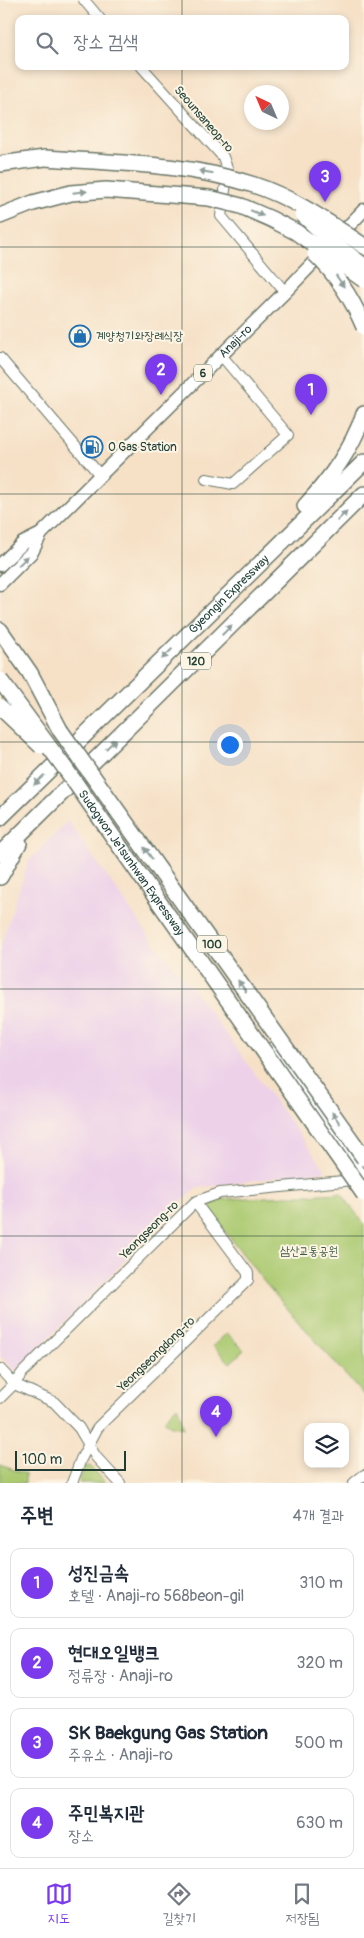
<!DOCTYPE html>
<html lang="ko">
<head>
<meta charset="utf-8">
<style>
	:root { --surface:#fff; --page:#f2f2f3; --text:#1f2937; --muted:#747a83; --line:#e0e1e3; --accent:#7c3aed }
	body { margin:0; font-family:Pangolin,"Poor Story",sans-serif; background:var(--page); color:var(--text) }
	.controls { position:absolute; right:15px; bottom:15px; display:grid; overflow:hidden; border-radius:10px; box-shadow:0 2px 8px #0003 }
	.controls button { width:45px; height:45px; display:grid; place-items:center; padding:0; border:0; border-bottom:1px solid var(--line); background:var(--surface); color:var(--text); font:25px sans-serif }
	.compass { position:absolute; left:244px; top:85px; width:45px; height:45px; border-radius:50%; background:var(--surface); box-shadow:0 2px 8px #0003; rotate:316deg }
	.scale { position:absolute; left:15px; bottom:12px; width:111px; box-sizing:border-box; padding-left:5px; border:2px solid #1f3d34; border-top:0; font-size:14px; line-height:18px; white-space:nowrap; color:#1f3d34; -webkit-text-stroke:4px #fcf5e5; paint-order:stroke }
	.you { position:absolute; left:229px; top:744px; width:18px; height:18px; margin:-12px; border:4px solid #fff; border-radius:50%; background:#1a73e8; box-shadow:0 0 0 8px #1a73e833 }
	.badge { display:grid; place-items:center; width:32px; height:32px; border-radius:50%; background:var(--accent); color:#fff; font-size:16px; font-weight:700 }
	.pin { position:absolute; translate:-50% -41px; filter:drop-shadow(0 1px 2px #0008) }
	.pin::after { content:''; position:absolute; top:26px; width:18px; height:15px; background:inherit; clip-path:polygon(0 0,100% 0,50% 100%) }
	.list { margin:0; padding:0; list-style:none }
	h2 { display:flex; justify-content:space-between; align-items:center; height:65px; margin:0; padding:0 20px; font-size:21px }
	h2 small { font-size:16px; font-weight:400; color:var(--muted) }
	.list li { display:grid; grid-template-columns:32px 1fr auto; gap:15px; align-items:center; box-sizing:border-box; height:70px; margin:0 10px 10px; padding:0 10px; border:1px solid var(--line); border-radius:10px }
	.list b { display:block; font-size:19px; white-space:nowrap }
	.list p { margin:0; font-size:16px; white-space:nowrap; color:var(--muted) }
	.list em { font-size:16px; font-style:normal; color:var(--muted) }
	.icon { flex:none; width:28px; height:28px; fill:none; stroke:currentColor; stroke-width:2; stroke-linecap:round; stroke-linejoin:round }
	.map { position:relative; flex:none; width:364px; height:1483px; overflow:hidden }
	.search { position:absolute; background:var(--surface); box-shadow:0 2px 8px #0003; left:15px; right:15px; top:15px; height:55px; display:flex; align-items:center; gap:12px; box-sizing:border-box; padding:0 18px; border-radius:10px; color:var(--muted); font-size:19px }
	.sheet { height:385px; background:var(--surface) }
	nav { display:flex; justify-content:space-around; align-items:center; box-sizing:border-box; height:70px; border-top:1px solid var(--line); background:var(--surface); font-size:14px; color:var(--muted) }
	nav a { display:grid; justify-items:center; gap:2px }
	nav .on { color:var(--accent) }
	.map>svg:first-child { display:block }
	.built { fill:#edd1e9 }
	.green { fill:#acca72; stroke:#668453 }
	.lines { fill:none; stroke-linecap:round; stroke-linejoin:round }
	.minor-casing { stroke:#6a7667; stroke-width:12 }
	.major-casing { stroke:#6a7667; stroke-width:15 }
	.highway-casing { stroke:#6a7667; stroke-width:18 }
	.minor { stroke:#fff; stroke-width:10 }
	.major { stroke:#fff; stroke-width:12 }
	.highway { stroke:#fff; stroke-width:15 }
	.highway-bridge-casing { stroke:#6a7667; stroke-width:18; stroke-linecap:butt }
	.highway-bridge { stroke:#fff; stroke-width:15 }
	.oneway { fill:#8f9e9a }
	.grid { fill:none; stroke:#1f3d34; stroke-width:1; stroke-opacity:0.55 }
	.labels { text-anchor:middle; stroke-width:4; stroke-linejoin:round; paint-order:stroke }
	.shield { fill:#fcf5e5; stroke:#617469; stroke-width:1 }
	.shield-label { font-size:11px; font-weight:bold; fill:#1f3d34 }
	.street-label { font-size:12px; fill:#1f3d34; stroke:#fcf5e5 }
	.poi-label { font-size:12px; fill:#1f3d34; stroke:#fcf5e5; text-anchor:start }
	.park-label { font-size:12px; fill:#3b5940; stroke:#fcf5e5 }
</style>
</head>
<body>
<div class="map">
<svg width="364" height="1483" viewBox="0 0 364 1483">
	<rect width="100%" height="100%" fill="#fcf5e5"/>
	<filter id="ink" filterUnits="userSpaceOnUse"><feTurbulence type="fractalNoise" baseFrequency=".02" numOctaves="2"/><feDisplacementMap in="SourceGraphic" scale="10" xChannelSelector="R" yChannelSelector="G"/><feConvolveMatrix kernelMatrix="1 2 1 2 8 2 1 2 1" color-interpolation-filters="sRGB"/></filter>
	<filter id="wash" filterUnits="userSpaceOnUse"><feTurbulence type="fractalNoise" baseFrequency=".0096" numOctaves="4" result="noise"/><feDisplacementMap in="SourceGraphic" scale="20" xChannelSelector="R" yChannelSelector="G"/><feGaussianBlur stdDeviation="1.12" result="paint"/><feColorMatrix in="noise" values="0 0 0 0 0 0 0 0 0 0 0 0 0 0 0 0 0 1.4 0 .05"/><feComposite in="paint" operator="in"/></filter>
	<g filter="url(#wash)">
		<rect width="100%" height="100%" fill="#f6e1c7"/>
		<path class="built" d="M68,821l83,118 48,58 127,174 -130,17 -180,183 -16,-15v-408l28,-86z"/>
		<path class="green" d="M341,1193l23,31v172l-99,-113 -56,-73 3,-10z
			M227,1333l17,17 -14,13 -17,-17z
			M177,1406c4,6 3,14 7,22l-13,-2 -7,-6z
			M0,1465l25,9v9h-25z
			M90,1466l16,17h-27l5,-16z"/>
	</g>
	<g filter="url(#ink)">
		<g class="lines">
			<g class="minor-casing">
				<path id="minor" d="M84,0l16,19
					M141,66l82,91 5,14 -7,45 64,76
					M0,358l99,116
					M206,479l27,5 55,-49 -67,-80
					M270,1048l94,129
					M0,1369l14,15 40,18 25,26 17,29 24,26
					M0,1398l14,-14 9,-12 172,-170 25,-9 144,-14
					M72,1483l9,-24 17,-32 150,-147v-7l-53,-71
					M354,1483l10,-8"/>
			</g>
			<g class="major-casing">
				<g id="major">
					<path d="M0,565l23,-22 18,-9"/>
					<path id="s1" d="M0,584l32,-32 9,-18 244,-242 79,-82"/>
				</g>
			</g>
			<g class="highway-casing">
				<g id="highway">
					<path d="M0,164l45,-6"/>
					<path d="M0,216l33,-13"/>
					<path d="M305,506c26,-28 46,-56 59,-92"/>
					<path d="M0,630l30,43 30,57"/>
					<path id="s2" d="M0,818l364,-356"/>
					<path d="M0,854l364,-360"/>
					<path d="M0,877l19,-34"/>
				</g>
			</g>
			<use href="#minor" class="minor"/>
			<use href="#major" class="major"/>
			<use href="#highway" class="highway"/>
			<g class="highway-bridge-casing">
				<g id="highway-bridge">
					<path d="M45,158c70,5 142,5 209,27 40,13 75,38 110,61"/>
					<path d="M33,203l38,-10 35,-3 103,8 32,8 30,13 25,13 68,48"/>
					<path d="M302,214l29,27 33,25"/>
					<path d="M315,254c22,21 37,44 49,73"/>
					<path id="s3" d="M0,680l67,91 297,423"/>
					<path d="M0,707l41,39"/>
					<path d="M60,730l304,428"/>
				</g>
			</g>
			<use href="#highway-bridge" class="highway-bridge"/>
		</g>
		<defs><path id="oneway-solid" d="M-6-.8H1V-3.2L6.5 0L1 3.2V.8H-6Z" transform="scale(1.25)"/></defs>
		<g class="oneway">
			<use href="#oneway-solid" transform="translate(206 172) rotate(-171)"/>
			<use href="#oneway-solid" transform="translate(80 192) rotate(-6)"/>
			<use href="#oneway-solid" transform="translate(257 213) rotate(23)"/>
			<use href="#oneway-solid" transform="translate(340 281) rotate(55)"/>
			<use href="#oneway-solid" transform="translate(342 516) rotate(-45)"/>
			<use href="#oneway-solid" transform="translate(23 561) rotate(-44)"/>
			<use href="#oneway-solid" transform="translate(227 630) rotate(-45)"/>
			<use href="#oneway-solid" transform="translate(167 654) rotate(136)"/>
			<use href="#oneway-solid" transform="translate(111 744) rotate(-45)"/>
			<use href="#oneway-solid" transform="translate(39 780) rotate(136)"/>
			<use href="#oneway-solid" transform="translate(148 853) rotate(-125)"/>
			<use href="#oneway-solid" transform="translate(242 986) rotate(-125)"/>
			<use href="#oneway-solid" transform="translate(336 1118) rotate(-125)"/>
		</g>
	</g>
	<path class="grid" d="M182,0v19M182,66v1417M0,247h364M0,494h364M0,742h364M0,989h364M0,1236h364"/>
	<defs>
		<g id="shop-ring" transform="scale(1.125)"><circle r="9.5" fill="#fcf5e5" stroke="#1f6fb2" stroke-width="1.5"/><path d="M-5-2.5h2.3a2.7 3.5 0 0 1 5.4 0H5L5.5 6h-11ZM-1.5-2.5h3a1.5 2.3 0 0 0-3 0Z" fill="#1f6fb2"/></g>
		<g id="fuel-ring" transform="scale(1.125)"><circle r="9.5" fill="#fcf5e5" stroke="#1f6fb2" stroke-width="1.5"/><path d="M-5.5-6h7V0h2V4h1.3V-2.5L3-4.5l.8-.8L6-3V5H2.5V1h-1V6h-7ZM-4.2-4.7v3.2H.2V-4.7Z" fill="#1f6fb2"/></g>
	</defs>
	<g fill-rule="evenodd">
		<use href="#shop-ring" x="80" y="336"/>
		<use href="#fuel-ring" x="92" y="447"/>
	</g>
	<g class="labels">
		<g class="shield">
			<rect x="194" y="364.5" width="18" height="17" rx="4"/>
			<rect x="181" y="652.5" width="30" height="17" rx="4"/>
			<rect x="197" y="935.5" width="30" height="17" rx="4"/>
		</g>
		<g class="shield-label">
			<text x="203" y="377">6</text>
			<text x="196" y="665">120</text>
			<text x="212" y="948">100</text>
		</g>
		<g class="street-label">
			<text transform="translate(204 119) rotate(49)" y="4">Seounsaneop-ro</text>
			<text dy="4" stroke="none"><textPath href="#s1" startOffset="339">Anaji-ro</textPath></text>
			<text dy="4" stroke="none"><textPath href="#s2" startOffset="320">Gyeongin Expressway</textPath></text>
			<text dy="4" stroke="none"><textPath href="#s3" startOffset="225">Sudogwon Je1sunhwan Expressway</textPath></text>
			<text transform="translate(149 1230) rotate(-45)" y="4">Yeongseong-ro</text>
			<text transform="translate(156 1354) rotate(-44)" y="4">Yeongseongdong-ro</text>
		</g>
		<g class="poi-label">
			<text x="96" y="340">계양청기와장례식장</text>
			<text x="108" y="451">O Gas Station</text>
		</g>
		<g class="park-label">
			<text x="309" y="1255">삼산교통공원</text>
		</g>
	</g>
</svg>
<div class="controls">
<button><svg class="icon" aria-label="layers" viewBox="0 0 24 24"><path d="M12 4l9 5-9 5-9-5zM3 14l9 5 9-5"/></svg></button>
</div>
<svg class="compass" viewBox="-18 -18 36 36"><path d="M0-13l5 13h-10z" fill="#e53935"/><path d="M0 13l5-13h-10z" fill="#747a83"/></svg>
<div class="scale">100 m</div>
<div class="you"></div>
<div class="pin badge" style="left:311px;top:415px">1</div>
<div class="pin badge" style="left:161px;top:395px">2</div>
<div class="pin badge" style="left:325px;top:202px">3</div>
<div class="pin badge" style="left:216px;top:1437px">4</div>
<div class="search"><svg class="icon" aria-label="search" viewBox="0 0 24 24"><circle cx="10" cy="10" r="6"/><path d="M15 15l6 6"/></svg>장소 검색</div>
</div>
<section class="sheet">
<h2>주변<small>4개 결과</small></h2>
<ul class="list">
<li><span class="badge">1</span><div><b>성진금속</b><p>호텔 · Anaji-ro 568beon-gil</p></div><em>310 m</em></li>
<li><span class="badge">2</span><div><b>현대오일뱅크</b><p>정류장 · Anaji-ro</p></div><em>320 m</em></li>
<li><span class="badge">3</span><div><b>SK Baekgung Gas Station</b><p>주유소 · Anaji-ro</p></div><em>500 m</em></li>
<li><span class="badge">4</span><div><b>주민복지관</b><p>장소</p></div><em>630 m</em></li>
</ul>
</section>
<nav>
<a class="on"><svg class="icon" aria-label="map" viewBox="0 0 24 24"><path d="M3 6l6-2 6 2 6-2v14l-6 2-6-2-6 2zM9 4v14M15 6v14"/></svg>지도</a>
<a><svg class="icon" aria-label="directions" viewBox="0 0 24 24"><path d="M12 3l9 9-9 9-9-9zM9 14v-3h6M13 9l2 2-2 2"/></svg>길찾기</a>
<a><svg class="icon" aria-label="saved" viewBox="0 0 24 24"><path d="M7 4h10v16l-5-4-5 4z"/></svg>저장됨</a>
</nav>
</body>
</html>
